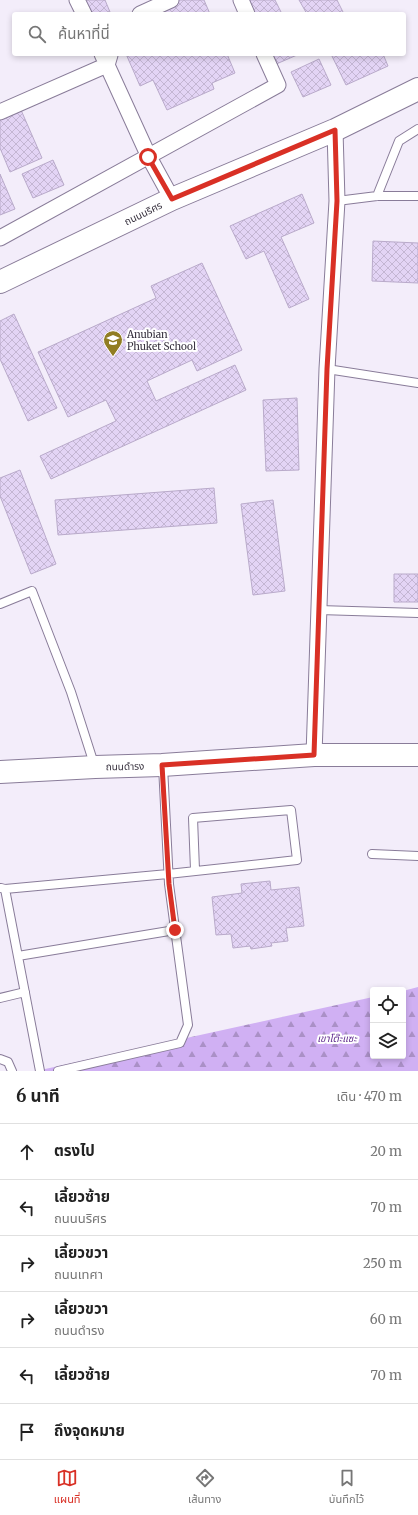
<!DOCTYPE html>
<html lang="th">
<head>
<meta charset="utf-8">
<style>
	:root { --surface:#fff; --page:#f6f6f6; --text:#222; --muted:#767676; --line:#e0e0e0; --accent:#d93025 }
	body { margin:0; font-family:Merriweather,"Noto Sans Thai",serif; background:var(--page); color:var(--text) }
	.controls { position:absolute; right:12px; bottom:12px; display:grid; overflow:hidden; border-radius:4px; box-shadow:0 2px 6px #0003 }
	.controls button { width:36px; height:36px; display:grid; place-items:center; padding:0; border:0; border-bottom:1px solid var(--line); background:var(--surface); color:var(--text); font:20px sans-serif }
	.stop { position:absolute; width:12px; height:12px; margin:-9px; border:3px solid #d93025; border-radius:50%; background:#fff }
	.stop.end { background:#d93025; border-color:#fff; box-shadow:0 1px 4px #0008 }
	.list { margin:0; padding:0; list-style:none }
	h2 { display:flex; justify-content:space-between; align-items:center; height:52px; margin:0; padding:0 16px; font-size:17px }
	h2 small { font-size:13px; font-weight:400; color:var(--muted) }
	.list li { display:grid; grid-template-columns:26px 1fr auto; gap:12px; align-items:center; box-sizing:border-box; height:56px; padding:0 16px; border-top:1px solid var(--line) }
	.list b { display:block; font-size:15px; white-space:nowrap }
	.list p { margin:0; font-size:13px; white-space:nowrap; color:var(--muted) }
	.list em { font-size:13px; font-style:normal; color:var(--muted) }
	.icon { flex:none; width:22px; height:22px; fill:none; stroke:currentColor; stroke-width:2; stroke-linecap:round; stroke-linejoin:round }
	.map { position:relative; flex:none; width:418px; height:1071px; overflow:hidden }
	.search { position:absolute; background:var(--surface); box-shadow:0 2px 6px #0003; left:12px; right:12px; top:12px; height:44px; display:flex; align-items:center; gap:10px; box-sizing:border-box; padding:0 14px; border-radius:4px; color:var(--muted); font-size:15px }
	.sheet { height:388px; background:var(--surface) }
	nav { display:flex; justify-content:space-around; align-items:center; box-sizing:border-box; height:56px; border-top:1px solid var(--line); background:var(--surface); font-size:11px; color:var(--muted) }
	nav a { display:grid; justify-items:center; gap:2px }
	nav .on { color:var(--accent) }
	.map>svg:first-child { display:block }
	.forest { fill:url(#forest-firs) }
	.building { fill:url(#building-cross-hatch); stroke:#b9aaca }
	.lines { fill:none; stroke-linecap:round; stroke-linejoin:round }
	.lane-casing { stroke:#897c99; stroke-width:10 }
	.street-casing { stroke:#897c99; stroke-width:17 }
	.secondary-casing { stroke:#897c99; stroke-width:24 }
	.lane { stroke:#fff; stroke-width:8 }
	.street { stroke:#fff; stroke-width:15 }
	.secondary { stroke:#fff; stroke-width:22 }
	.route { stroke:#d93025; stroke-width:5 }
	.labels { text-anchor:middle; stroke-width:4; stroke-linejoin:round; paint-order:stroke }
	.street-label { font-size:10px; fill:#38323f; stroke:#fff }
	.poi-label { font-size:10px; fill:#38323f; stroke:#fff; text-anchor:start }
	.park-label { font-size:10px; font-style:italic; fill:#643090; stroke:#fff }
</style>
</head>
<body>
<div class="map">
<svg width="418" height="1071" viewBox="0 0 418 1071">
	<defs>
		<pattern id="forest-firs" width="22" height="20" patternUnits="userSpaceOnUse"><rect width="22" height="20" fill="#d0b0f3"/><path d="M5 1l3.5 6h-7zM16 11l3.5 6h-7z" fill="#aa90c6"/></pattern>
		<pattern id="building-cross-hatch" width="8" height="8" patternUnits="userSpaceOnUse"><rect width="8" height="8" fill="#e3d4f5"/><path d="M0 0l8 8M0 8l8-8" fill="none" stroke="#c4b6d3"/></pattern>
	</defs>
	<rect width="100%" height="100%" fill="#f3edfa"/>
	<path class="forest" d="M418,987v84h-382l337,-74v59h30v-65z"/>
	<path class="building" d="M83,0h22l5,12 -4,2h-17z
		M177,0h27l6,14h-64z
		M244,0h31l7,14h-32z
		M299,0h38l7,14h-37z
		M126,54h101l8,19 -23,10 2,6 -47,21 -14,-30 -13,6z
		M269,54h28v1l-23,10z
		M331,54h52l5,12 -42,19z
		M319,59l12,26 -28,12 -12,-25z
		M21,110l21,48 -32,14 -10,-24v-29z
		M53,160l11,25 -31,13 -11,-24z
		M0,174l15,35 -15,6z
		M302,194l12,29 -33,14 28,62 -20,9 -25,-57 -18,8 -16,-33z
		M373,241l45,2v40l-46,-2z
		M202,263l40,87 -45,21 -5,-11 -45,21 9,20 79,-36 11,25 -195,89 -11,-23 76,-35 -10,-21 -38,17 -30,-65 118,-54 -5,-12z
		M14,314l43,94 -29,13 -28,-62v-38z
		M297,398l2,72 -33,1 -3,-71z
		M20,470l36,94 -25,10 -31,-78v-18z
		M214,488l3,35 -159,12 -3,-35z
		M273,500l12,91 -32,4 -12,-91z
		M394,574h24v28h-24z
		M270,881l1,9 28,-3 5,39 -18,2 2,13 -17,2 1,3 -21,3 -1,-3 -17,2 -2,-14 -15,1 -4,-38 30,-4 -1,-9z"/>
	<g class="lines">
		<g class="lane-casing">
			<path id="lane" d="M377,196l22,-55 19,-12
				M337,201l40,-5h41
				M327,369l91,14
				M0,604l32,-13 39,101 24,75
				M319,610l99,3
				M372,854l46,2
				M1,888l4,1 35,182
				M5,889l163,-15 129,-14 -6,-50 -98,8 2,52
				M18,956l157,-26
				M0,998l25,-6
				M0,1059l8,3 4,9
				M58,1071l122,-28 8,-18 -19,-141 -6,-118"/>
		</g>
		<g class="street-casing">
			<path id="street" d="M77,0l7,14
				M241,0l6,14
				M140,14l31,-14
				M102,54l47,103 23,42
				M0,112l107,-47 3,-10
				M0,238l278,-153 -14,-31
				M314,755l13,-386 10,-168 -2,-71"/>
		</g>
		<g class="secondary-casing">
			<path id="secondary" d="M0,282l172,-83 163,-69 83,-41
				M0,772l95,-5 67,-2 152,-10h104"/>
		</g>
		<use href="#lane" class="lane"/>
		<use href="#street" class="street"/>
		<use href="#secondary" class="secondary"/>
	</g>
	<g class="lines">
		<path class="route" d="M148,157l24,42 163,-69 2,71 -10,168 -13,386 -152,10 7,119 6,46"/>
	</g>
	<defs>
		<g id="school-pin" transform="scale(1)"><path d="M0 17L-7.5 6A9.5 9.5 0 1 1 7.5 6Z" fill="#917d23" stroke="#fff"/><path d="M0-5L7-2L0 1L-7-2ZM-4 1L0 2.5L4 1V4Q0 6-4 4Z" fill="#fff"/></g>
	</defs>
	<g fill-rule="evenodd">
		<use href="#school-pin" x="113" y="340"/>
	</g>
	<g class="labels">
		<g class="street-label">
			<text transform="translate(143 213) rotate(-26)" y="4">ถนนนริศร</text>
			<text transform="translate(125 766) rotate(-1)" y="4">ถนนดำรง</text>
		</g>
		<g class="poi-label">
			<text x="127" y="338">Anubian<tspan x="127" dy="12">Phuket School</tspan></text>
		</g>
		<g class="park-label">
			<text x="337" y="1042">เขาโต๊ะแซะ</text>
		</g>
	</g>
</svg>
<div class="controls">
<button><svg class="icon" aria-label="locate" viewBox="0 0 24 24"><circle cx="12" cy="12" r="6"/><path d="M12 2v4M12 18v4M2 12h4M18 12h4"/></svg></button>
<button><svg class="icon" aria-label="layers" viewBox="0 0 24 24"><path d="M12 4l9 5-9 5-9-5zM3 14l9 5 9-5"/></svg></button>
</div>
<div class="stop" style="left:148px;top:157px"></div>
<div class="stop end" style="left:175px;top:930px"></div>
<div class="search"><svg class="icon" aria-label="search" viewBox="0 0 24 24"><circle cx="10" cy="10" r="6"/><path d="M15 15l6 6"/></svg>ค้นหาที่นี่</div>
</div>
<section class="sheet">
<h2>6 นาที<small>เดิน · 470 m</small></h2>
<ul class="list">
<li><svg class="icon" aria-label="ahead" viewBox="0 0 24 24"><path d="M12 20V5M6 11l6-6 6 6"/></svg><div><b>ตรงไป</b></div><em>20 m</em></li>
<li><svg class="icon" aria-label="left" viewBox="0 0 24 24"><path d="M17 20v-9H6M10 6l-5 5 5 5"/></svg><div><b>เลี้ยวซ้าย</b><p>ถนนนริศร</p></div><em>70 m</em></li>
<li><svg class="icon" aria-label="right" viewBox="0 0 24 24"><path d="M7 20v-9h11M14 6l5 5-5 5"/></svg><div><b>เลี้ยวขวา</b><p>ถนนเทศา</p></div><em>250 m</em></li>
<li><svg class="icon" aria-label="right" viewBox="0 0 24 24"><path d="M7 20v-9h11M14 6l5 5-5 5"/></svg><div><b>เลี้ยวขวา</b><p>ถนนดำรง</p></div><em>60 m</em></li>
<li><svg class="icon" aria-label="left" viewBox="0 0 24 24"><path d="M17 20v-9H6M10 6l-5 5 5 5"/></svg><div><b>เลี้ยวซ้าย</b></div><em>70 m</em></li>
<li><svg class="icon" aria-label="arrive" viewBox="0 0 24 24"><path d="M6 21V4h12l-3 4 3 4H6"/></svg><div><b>ถึงจุดหมาย</b></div></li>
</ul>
</section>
<nav>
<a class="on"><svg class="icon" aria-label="map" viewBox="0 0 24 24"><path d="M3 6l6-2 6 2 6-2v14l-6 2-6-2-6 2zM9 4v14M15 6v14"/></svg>แผนที่</a>
<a><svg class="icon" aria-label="directions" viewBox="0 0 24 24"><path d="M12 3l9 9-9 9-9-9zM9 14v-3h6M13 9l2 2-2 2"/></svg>เส้นทาง</a>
<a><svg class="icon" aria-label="saved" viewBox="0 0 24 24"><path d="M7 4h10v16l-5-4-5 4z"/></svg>บันทึกไว้</a>
</nav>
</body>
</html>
